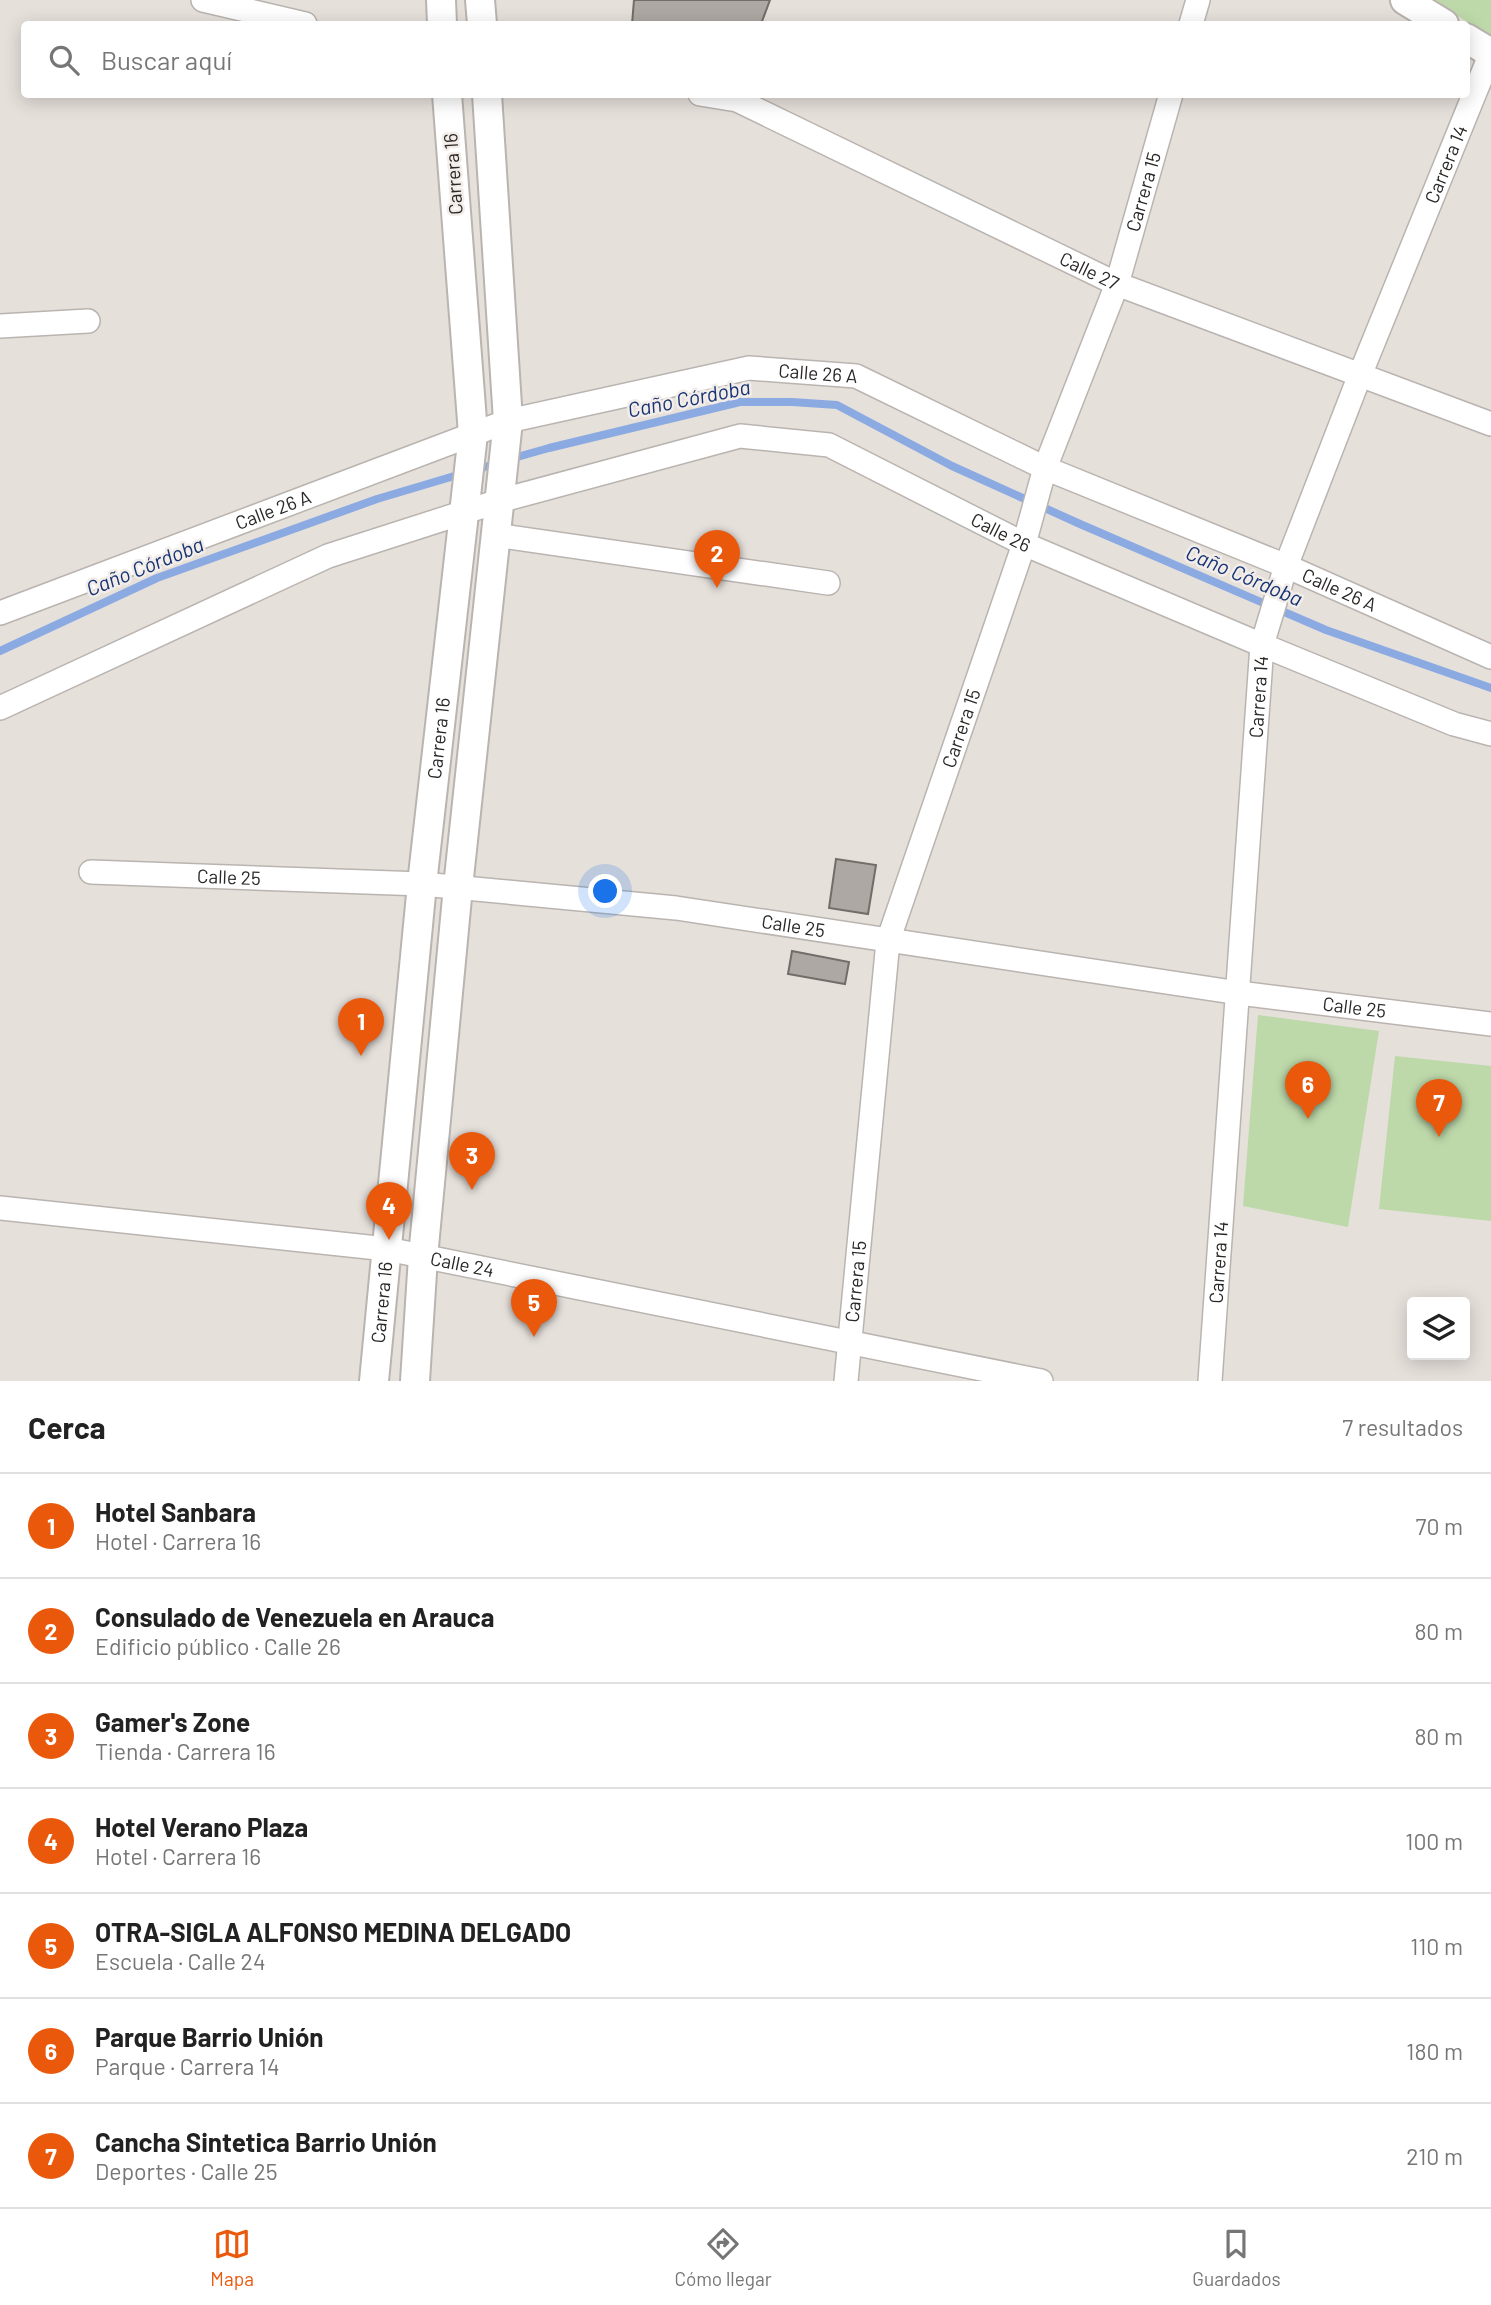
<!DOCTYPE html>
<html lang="es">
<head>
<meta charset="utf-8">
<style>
	:root { --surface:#fff; --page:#f2f2f2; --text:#222; --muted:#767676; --line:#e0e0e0; --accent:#ea580c }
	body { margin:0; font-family:Barlow,sans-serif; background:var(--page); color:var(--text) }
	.controls { position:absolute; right:21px; bottom:21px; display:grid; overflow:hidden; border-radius:7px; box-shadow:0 4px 18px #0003 }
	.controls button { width:63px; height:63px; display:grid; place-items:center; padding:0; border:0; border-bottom:2px solid var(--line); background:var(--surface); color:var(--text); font:35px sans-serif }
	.you { position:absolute; left:606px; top:892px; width:24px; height:24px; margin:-18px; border:5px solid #fff; border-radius:50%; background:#1a73e8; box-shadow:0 0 0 10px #1a73e833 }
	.badge { display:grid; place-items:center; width:46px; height:46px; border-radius:50%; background:var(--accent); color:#fff; font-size:23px; font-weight:700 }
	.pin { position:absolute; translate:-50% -58px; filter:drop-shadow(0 2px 4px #0008) }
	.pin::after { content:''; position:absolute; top:37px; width:24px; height:21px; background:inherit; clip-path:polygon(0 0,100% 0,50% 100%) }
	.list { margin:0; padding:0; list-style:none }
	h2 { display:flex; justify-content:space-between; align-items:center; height:91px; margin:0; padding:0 28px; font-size:30px }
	h2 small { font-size:23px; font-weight:400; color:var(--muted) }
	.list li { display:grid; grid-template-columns:46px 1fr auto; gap:21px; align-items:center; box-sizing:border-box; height:105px; padding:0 28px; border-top:2px solid var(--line) }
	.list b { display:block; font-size:26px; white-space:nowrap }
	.list p { margin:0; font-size:23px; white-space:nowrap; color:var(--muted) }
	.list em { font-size:23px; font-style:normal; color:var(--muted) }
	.icon { flex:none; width:38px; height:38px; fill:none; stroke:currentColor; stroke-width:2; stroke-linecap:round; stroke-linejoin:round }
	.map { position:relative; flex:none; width:1491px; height:1381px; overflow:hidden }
	.search { position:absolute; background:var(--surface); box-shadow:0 4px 18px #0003; left:21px; right:21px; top:21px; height:77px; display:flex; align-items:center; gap:18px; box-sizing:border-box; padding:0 24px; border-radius:7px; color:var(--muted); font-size:26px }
	.sheet { height:826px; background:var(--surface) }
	nav { display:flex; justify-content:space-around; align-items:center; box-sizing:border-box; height:98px; border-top:2px solid var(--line); background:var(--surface); font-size:19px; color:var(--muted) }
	nav a { display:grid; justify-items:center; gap:4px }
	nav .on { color:var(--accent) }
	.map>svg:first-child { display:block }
	.green { fill:#bdd8a9 }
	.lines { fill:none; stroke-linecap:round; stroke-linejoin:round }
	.stream { stroke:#8caae2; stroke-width:8 }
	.building { fill:#aea8a4; stroke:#726d69; stroke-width:2 }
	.minor-casing { stroke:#bab4b0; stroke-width:26 }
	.tertiary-casing { stroke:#bab4b0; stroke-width:32 }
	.minor { stroke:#fff; stroke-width:23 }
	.tertiary { stroke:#fff; stroke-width:28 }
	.labels { text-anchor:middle; stroke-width:5; stroke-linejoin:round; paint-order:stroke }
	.street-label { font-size:19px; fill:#2a2827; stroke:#f3ede9 }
	.water-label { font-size:21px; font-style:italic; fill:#163475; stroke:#f3ede9 }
</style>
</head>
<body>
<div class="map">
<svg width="1491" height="1381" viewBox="0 0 1491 1381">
	<rect width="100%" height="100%" fill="#e6e0db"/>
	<path class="green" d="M1434,0h57v38z
		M1258,1015l121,16 -31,196 -105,-21z
		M1395,1056l96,10v155l-112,-12z"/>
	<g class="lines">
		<path class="stream" d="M510,459l39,-11 191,-46h52l45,3 115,61 128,58 246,106 165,58
			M0,651l157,-73 220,-79 121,-36"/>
	</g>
	<path class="building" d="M634,0h136l-9,24h-129z
		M836,859l40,6 -8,49 -39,-6z
		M792,951l57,11 -4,22 -57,-10z"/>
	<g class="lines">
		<g class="minor-casing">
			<g id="minor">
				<path d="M203,0l102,24"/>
				<path d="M1191,24l7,-24"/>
				<path id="s1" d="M700,94l37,6 380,184 374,140"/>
				<path d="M0,326l88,-5"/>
				<path d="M495,535l333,48"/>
				<path id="s2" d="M0,613l508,-192 241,-53 107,8 189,92 241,98 205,91"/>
				<path id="s3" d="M0,708l328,-152 171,-55 241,-65 89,9 195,99 238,101 192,79 37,10"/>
				<path id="s4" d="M91,872l331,12 254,24 563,85 252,31"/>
				<path id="s5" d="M0,1208l387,41 654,132"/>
				<path id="s6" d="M846,1381l42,-440 136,-397 21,-76 72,-184 54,-190"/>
				<path id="s7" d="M1210,1381l52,-736 24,-79 74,-191 131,-322"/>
			</g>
		</g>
		<g class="tertiary-casing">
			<g id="tertiary">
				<path d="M441,0l1,24"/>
				<path d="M480,0l2,24"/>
				<path d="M1405,0l39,24"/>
				<path d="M1466,38l25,15"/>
				<path id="s8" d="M374,1381l48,-497 51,-450 -26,-340"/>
				<path d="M415,1381l8,-124 35,-370 50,-466 -21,-327"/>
			</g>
		</g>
		<use href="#minor" class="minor"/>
		<use href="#tertiary" class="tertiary"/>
	</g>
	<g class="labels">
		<g class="street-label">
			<text dy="7" stroke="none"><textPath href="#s7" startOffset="1253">Carrera 14</textPath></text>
			<text transform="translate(453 174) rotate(-94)" y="7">Carrera 16</text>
			<text dy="7" stroke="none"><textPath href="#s6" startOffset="1234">Carrera 15</textPath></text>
			<text dy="7" stroke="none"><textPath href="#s1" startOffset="429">Calle 27</textPath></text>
			<text dy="7" stroke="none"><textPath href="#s2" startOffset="859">Calle 26 A</textPath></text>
			<text dy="7" stroke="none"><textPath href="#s2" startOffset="292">Calle 26 A</textPath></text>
			<text dy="7" stroke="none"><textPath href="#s3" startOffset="1073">Calle 26</textPath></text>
			<text dy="7" stroke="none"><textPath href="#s2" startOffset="1426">Calle 26 A</textPath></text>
			<text dy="7" stroke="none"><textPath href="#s7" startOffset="686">Carrera 14</textPath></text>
			<text dy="7" stroke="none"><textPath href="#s6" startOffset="667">Carrera 15</textPath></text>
			<text dy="7" stroke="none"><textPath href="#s8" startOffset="646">Carrera 16</textPath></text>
			<text dy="7" stroke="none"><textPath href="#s4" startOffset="138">Calle 25</textPath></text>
			<text dy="7" stroke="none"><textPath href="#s4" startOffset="705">Calle 25</textPath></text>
			<text dy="7" stroke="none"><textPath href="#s4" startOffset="1272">Calle 25</textPath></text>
			<text dy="7" stroke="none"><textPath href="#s7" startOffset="119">Carrera 14</textPath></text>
			<text dy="7" stroke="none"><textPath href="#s5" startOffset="466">Calle 24</textPath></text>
			<text dy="7" stroke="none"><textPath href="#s6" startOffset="100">Carrera 15</textPath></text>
			<text dy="7" stroke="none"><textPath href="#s8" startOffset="79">Carrera 16</textPath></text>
		</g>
		<g class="water-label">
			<text transform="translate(689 399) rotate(-11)" y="7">Caño Córdoba</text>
			<text transform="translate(145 567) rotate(-22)" y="7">Caño Córdoba</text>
			<text transform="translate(1244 576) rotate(23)" y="7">Caño Córdoba</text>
		</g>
	</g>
</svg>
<div class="controls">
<button><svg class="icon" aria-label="layers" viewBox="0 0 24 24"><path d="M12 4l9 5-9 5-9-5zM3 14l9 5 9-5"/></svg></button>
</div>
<div class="you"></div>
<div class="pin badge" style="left:361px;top:1056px">1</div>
<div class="pin badge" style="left:717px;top:588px">2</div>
<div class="pin badge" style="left:472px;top:1190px">3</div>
<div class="pin badge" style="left:389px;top:1240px">4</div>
<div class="pin badge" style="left:534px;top:1337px">5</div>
<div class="pin badge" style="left:1308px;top:1119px">6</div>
<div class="pin badge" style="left:1439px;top:1137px">7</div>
<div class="search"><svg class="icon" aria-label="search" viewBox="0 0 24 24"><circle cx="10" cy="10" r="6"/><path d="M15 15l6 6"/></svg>Buscar aquí</div>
</div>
<section class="sheet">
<h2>Cerca<small>7 resultados</small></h2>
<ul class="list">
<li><span class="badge">1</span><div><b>Hotel Sanbara</b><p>Hotel · Carrera 16</p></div><em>70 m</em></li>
<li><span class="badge">2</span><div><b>Consulado de Venezuela en Arauca</b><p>Edificio público · Calle 26</p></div><em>80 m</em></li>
<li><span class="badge">3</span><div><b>Gamer's Zone</b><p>Tienda · Carrera 16</p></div><em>80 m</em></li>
<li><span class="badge">4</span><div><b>Hotel Verano Plaza</b><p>Hotel · Carrera 16</p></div><em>100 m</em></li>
<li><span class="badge">5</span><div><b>OTRA-SIGLA ALFONSO MEDINA DELGADO</b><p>Escuela · Calle 24</p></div><em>110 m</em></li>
<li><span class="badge">6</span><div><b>Parque Barrio Unión</b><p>Parque · Carrera 14</p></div><em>180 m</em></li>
<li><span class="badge">7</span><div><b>Cancha Sintetica Barrio Unión</b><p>Deportes · Calle 25</p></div><em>210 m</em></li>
</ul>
</section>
<nav>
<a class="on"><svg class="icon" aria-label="map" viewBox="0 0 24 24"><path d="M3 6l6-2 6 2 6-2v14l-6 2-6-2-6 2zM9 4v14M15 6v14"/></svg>Mapa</a>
<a><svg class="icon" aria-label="directions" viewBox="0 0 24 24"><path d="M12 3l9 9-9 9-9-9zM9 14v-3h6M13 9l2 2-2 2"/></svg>Cómo llegar</a>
<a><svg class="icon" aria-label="saved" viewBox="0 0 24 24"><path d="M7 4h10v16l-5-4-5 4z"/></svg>Guardados</a>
</nav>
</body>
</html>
